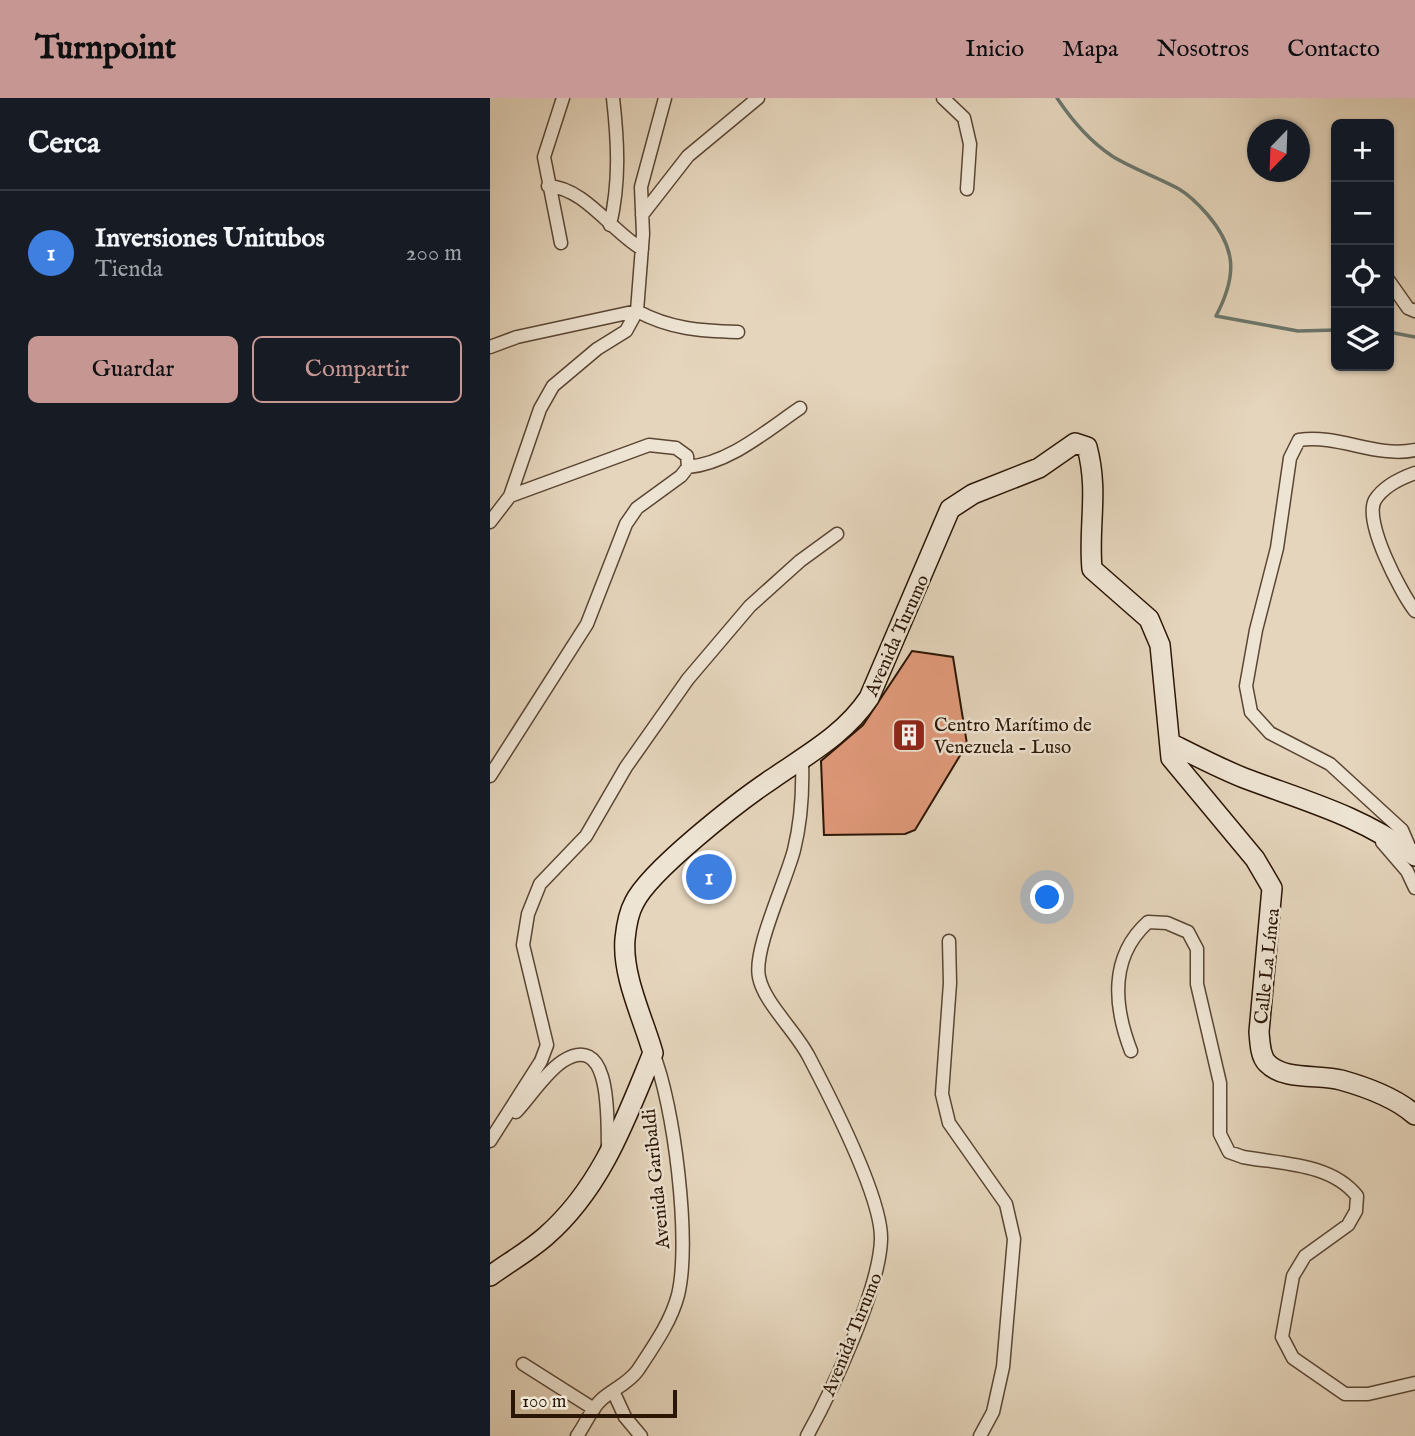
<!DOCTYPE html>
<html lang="es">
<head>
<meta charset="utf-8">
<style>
	:root { --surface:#171b24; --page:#242831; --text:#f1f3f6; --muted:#9ea1a6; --line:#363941; --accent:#c59692 }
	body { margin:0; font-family:"IM FELL English",serif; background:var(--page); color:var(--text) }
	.controls { position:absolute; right:21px; top:21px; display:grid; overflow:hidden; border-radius:10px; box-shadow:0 2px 5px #0004 }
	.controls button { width:63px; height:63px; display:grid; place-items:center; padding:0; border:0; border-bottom:2px solid var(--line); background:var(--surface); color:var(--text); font:35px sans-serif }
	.compass { position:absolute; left:757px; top:21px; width:63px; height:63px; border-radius:50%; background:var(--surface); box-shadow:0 2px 5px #0004; rotate:203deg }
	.scale { position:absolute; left:21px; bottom:18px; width:166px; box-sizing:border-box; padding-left:7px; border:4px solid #2b1605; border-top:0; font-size:19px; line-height:24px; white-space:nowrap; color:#2b1605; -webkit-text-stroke:5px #eee4d3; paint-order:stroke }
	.you { position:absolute; left:558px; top:800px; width:24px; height:24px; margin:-18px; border:5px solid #fff; border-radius:50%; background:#1a73e8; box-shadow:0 0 0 10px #1a73e833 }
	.badge { display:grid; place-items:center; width:46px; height:46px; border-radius:50%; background:var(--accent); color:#fff; font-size:23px; font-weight:700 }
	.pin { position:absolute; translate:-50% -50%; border:4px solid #fff; box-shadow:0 2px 7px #0006 }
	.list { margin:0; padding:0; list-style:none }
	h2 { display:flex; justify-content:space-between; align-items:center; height:91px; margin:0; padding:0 28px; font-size:30px }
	h2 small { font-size:23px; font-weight:400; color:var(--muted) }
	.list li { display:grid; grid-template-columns:46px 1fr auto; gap:21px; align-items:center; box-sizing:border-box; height:126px; padding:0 28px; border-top:2px solid var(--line) }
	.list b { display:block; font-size:26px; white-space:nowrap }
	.list p { margin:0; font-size:23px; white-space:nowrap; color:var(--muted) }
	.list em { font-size:23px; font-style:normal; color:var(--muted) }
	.actions { display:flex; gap:14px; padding:21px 28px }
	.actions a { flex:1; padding:16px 0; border:2px solid var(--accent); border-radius:10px; text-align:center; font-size:24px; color:var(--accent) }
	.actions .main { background:var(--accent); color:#111 }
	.icon { flex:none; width:38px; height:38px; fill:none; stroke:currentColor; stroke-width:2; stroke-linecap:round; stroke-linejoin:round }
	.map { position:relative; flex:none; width:925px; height:1338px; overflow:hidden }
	header { display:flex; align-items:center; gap:42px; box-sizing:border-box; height:98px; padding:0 35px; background:var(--accent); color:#111 }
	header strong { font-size:33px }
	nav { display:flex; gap:38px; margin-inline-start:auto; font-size:24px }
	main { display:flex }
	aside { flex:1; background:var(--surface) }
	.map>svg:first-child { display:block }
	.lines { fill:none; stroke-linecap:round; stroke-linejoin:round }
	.stream { stroke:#6b776d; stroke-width:3.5 }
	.building { fill:#e19a7b; stroke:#2b1605; stroke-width:2 }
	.street-casing { stroke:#5a4633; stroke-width:15 }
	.secondary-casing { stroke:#2b1605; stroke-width:22 }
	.street { stroke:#eee4d3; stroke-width:12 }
	.secondary { stroke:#eee4d3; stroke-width:19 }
	.labels { text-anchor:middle; stroke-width:5; stroke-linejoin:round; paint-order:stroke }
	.street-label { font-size:19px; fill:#2b1605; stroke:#eee4d3 }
	.poi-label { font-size:19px; fill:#2b1605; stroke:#eee4d3; text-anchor:start }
</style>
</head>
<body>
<header>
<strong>Turnpoint</strong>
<nav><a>Inicio</a><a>Mapa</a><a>Nosotros</a><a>Contacto</a></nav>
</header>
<main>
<aside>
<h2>Cerca<small></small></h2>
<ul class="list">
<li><span class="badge" style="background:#3f7fe0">1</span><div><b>Inversiones Unitubos</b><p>Tienda</p></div><em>200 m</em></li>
</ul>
<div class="actions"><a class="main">Guardar</a><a>Compartir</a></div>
</aside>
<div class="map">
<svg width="925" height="1338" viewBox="0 0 925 1338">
	<rect width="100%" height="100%" fill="#e5d5bc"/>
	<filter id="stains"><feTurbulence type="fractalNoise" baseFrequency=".00286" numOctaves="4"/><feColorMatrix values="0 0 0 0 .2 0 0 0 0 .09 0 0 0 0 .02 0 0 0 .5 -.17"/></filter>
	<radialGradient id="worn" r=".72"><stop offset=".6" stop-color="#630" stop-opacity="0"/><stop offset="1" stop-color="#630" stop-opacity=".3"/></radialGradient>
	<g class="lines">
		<path class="stream" d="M567,0c14,21 34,44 55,58 21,13 45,21 67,33 10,6 20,16 28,25 30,35 30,62 9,102l82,15 38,-1
			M899,234l26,5"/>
	</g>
	<path class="building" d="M422,553l41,6 14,87 -52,86 -10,4 -81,1 -3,-74 42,-36z"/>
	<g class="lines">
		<g class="street-casing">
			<path id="street" d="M453,0l21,20 6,26 -3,45
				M58,88c37,2 63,45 94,63
				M152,117l46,-59 70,-58
				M120,127c10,-43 8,-83 3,-127
				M71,145l-17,-86 19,-59
				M899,183l19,27 7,3
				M0,249l27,-10 120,-26c33,18 64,20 101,21
				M198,369c42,-4 78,-36 112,-59
				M925,375c-14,5 -32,14 -40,27 -12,21 26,93 40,111
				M0,424l20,-26 30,-87 13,-23 44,-37 29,-18 11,-20 6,-77 -2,-47 24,-89
				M312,663c1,29 -1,61 -8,89 -8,31 -41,100 -35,127 5,26 37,54 50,80 21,40 73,140 72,182 -1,49 -49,152 -74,197
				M0,678l97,-152 39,-100 11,-16 44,-32 7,-9 -1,-11 -11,-8 -27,-3 -139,51
				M892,744l25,29 8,17
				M921,753l-9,-21 -72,-66 -60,-31 -19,-21 -5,-26 10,-56 21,-82 13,-90 9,-18c40,-6 76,18 116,10
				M459,843l1,42 -8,111 7,29 57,81 8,35 -11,128 -10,45 -13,24
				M641,953c-17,-44 -22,-94 17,-129l19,1 21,9 9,17v35l23,99v51l9,18 14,5c38,7 88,6 114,39l-1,15 -8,14 -43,31 -12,20 -11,61 11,21 52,36h23l47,-11
				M26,1014c14,-15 30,-40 47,-51 50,-31 44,63 45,88
				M0,1043l51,-80 6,-16 -24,-100 5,-31 12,-30 46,-48 40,-69 62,-88 62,-73 50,-45 37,-27
				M33,1266l71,45
				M123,1293l12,26 16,19
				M87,1338c8,-11 14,-27 24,-36 11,-10 28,-17 37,-30 15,-23 33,-48 40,-75 13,-54 -4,-191 -25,-242"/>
		</g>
		<g class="secondary-casing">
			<path id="secondary" d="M680,645c24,12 49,25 74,35 61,23 118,38 171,78
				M0,1178c18,-13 39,-25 56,-40 56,-49 80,-118 107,-183 -10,-35 -31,-77 -28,-114 1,-10 4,-27 9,-36 15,-32 105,-102 138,-124 36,-25 72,-44 97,-81l81,-189 23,-15 66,-26 36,-25 12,4c12,45 1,78 5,122l57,50 11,26 11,113 84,101 17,29 -13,144c1,10 1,24 8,31 17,18 53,11 74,17 25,7 55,18 74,35"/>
		</g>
		<use href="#street" class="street"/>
		<use href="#secondary" class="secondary"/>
	</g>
	<defs>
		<g id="building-square" transform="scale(1.75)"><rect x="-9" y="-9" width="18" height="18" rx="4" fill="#8f2418" stroke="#eee4d3"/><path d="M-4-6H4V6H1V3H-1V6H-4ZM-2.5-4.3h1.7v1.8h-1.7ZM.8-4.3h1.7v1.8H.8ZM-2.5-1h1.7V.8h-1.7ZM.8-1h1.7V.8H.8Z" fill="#fff"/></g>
	</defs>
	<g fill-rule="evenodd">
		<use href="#building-square" x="419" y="637"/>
	</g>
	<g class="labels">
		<g class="street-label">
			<text transform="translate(406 537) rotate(-66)" y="7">Avenida Turumo</text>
			<text transform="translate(776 868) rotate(-84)" y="7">Calle La Línea</text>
			<text transform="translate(165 1081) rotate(-96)" y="7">Avenida Garibaldi</text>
			<text transform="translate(361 1236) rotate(-68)" y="7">Avenida Turumo</text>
		</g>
		<g class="poi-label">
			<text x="444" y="633">Centro Marítimo de<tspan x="444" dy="22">Venezuela - Luso</tspan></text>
		</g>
	</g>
	<rect width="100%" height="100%" filter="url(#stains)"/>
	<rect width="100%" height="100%" fill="url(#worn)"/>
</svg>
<div class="controls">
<button>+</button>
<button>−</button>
<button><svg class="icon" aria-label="locate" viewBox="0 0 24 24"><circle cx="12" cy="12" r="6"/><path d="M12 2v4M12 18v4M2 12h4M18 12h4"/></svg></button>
<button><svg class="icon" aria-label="layers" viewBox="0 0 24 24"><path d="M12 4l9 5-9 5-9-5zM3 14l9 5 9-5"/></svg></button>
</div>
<svg class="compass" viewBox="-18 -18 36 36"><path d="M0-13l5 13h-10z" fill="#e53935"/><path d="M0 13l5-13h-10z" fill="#9ea1a6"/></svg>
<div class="scale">100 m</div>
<div class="you"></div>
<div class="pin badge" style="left:219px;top:779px;background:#3f7fe0">1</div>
</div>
</main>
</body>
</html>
